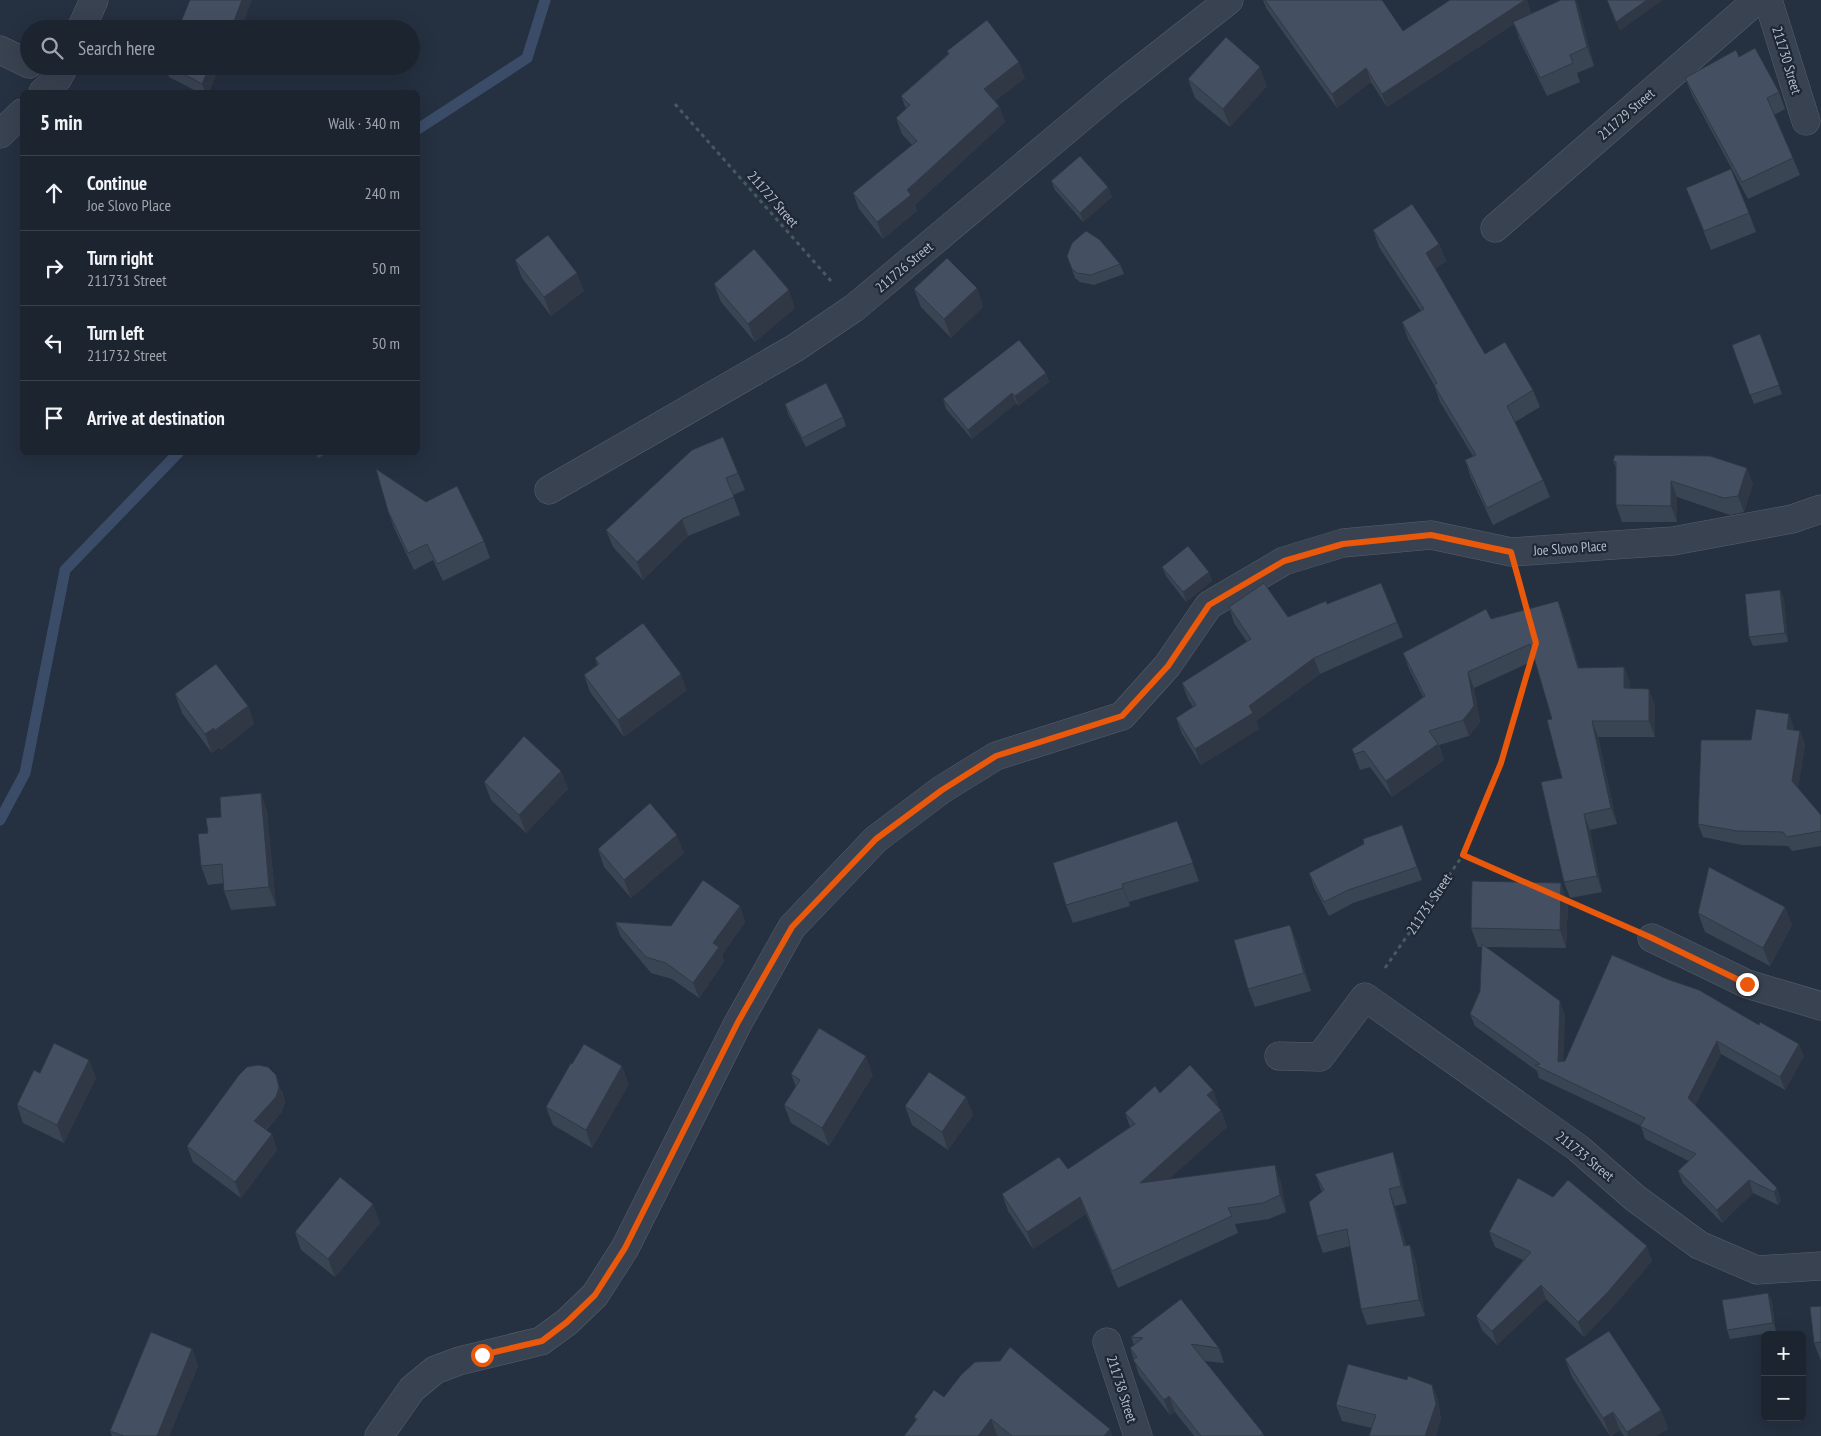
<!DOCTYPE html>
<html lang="en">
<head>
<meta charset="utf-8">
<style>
	:root { --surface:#1c2430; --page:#252c38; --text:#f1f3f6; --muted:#a0a4ab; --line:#3a414c }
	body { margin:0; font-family:"PT Sans Narrow",sans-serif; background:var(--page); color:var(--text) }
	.controls { position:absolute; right:15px; bottom:15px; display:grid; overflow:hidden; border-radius:8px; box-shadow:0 5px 20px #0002 }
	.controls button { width:45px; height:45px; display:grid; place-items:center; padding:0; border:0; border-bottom:1px solid var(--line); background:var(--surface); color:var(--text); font:25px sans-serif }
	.stop { position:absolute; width:15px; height:15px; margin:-11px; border:4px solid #ea580c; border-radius:50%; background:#fff }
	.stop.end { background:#ea580c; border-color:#fff; box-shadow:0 1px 5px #0008 }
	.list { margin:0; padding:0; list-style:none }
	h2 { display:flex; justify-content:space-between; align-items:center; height:65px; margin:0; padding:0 20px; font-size:21px }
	h2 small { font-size:16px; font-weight:400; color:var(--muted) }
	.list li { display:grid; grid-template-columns:32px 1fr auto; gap:15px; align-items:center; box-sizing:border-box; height:75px; padding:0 20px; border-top:1px solid var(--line) }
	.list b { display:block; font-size:19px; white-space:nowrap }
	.list p { margin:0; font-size:16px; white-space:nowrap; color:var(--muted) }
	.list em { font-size:16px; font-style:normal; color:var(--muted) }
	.icon { flex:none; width:28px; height:28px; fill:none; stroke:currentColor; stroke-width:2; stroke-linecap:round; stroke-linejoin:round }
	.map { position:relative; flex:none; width:1821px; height:1436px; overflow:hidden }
	.search { position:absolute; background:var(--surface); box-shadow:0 5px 20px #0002; left:20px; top:20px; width:400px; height:55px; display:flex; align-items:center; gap:12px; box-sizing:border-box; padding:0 18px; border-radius:28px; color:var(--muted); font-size:19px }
	.panel { position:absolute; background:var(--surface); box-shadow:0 5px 20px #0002; left:20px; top:90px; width:400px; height:365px; border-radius:8px }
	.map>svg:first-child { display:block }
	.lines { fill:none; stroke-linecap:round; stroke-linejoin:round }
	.stream { stroke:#3b4c69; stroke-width:11 }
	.minor-casing { stroke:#57606d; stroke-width:29 }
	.path { stroke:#455a5e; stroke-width:3; stroke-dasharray:4 4; stroke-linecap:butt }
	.minor { stroke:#394250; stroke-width:28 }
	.wall { fill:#3a4554 }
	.shaded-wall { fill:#303845 }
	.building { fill:#445062; stroke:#303845 }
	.route { stroke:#ea580c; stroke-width:6 }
	.labels { text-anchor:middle; stroke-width:4.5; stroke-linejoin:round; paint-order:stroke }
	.street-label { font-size:14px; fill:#b6bdca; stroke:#1e2735 }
</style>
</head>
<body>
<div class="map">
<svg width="1821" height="1436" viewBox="0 0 1821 1436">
	<rect width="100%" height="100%" fill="#253040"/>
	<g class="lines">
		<path class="stream" d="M418,129l109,-71 18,-58
			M0,820l25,-47 40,-203 114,-118"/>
		<g class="minor-casing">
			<path id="minor" d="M1768,0l38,121
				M81,29l13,-29
				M0,50l29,14
				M43,92l15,-14 6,-12
				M0,134l22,-21
				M1495,228l262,-228
				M549,490l246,-142 59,-40 259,-217 116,-91
				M1652,938l95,46 74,22
				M1279,1056l41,1 45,-60 213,151 57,50 64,47 58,25 64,-4
				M1107,1342l31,94
				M379,1436l33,-47 23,-19 24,-9 82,-20 26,-19 28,-27 30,-47 113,-225 54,-96 84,-88 65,-49 55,-34 126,-40 45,-50 42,-61 75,-44 59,-18 88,-8 80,17 162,-11 119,-22 29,-10"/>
		</g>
		<path class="path" d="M675,104l156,177
			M1520,586l7,26
			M1463,855l66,29
			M1564,899l58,26
			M1385,968l78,-113 38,-92 31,-105"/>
		<use href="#minor" class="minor"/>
	</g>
	<path class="wall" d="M1263,0h119l21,31 47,-31h77l4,13 -5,3 35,-16h15l4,12 14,54 -17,7 3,9 -33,14 -27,-55 -6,-17 -127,83 -16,-25 -34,26 -71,-100z
		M947,51l78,27 -30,23 4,5 6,16 -90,83 2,6 -34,28 -24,-30 -6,-16 59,-48 -10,-11 -6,-16 10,-9 -5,-13 47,-42z
		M1739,57l40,35 6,17 -11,6 19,43 7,17 -52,24 -56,-104 -7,-17z
		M165,66h55l-11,26h-11l-29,-15z
		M1188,79l79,7 -37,41 -35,-29z
		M1051,181l57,6 4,10 -29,25 -28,-32z
		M1686,188l63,25 7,19 -45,18z
		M1373,230l66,14 7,17 -11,8 50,85 48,36 7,17 -25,15 28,58 7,17 -57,28 -22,-47 -6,-18 8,-4 -33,-54 -6,-17 -26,-46 -6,-17 19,-11 -42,-64z
		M1067,256l53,8 4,10 -30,11 -14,-3 -5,-4z
		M515,260l69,31 -33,25 -29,-38z
		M714,284l81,24 -40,34 -34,-40z
		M977,288l6,19 -32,31 -30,-31 -7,-18z
		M1760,334l22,60 -28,10 -22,-59z
		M1046,373l3,9 -31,24 -2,-3 -44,36 -26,-30 -3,-10z
		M785,404l58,13 3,9 -40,21 -18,-33z
		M315,452h15l-12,6z
		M1613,461l140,23 -9,28 -14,3 -53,-18v25h-55l-6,-17v-37z
		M738,473l7,17 -12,5 7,20 -52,21 -45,44 -30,-33 -7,-17z
		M388,511l96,30 6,17 -47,23 -10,-21 -19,10 -20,-42z
		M1162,567l47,5 3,9 -26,21 -20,-26z
		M1780,590l4,9 4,43 -35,4 -4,-9z
		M1558,601l6,16 15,51 45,-1 6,16v5l25,17v32h-57l19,87 -27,6 12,62 -32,6 -6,-16 -2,-104 -10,-59 -17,-59 -61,28 6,34 -11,14 -30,9 5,15 -52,37 -22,-30 -10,3 -8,-21 71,-52 -14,-28 -6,-16 88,-34z
		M1327,604l70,18 6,15 -83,37 -64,47 3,8 -58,36 -19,-31 -6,-16 17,-11 -5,-8 -6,-16 65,-41 -13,-19 -5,-16 59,10z
		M595,658l92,32 -63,47 -34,-45 -6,-17 13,-10z
		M175,694l73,12 6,18 -33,26 -1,-3 -8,6 -30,-40z
		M1789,714l5,14v2l6,1 5,14 -7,43 23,27v31l-29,5 -4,-5 -46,-1 -39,-8 -5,-13 53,-84z
		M561,771l7,18 -42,44 -35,-33 -7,-18z
		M261,793l6,19 9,94 -45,4 -7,-19v-8l-16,2 -7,-19 7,-33 13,-16z
		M1177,821l22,60 -70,21 1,4 -57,17 -7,-18z
		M1402,825l20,55 -69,23 -24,13 -15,-29 -5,-14 55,-29z
		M598,849l86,4 -53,45 -27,-31z
		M1568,902l-2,46 -80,-1 79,67 -2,47h2l47,-106 192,101 -19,34 -64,-36 -26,51 82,83 4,13 -3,4 -25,-12 -31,30 -39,-40 -5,-12 11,-10 -44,-22 -4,-13 -102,-48 -2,-7 -62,-45 -5,-12 10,-23 2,-44h-4l-7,-19z
		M740,906l5,16 -23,33 2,7 -25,36 -27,-19 -21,-6 -30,-36 -6,-15 56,4z
		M1785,907l7,18 -22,41 -65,-34 -7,-19z
		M1290,925l7,18 14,48 -56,16 -7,-18z
		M89,1060l7,18 -32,65 -41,-20 -6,-18 23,-32z
		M791,1074l82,1 -44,71 -38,-23 -7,-18 12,-18z
		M629,1084l-37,64 -39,-23 -7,-18z
		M1213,1090l6,17 -1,1 3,2 6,17 -58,52 112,3 5,30 -17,7 -34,5 3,9 -120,55 -32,-74 -53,35 -25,-38 -6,-17 66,-25 62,-42 -5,-14 35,-20z
		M282,1091l3,12 -4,10 -15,17 6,4 5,16 -36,48 -48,-36 -6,-16z
		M966,1097l7,18 -25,35 -36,-25 -7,-19z
		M1399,1169l8,34 -12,3 11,40 4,-1 6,17 9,54 -58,9 -6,-16 -11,-63 -27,7 -6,-17 5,-44 -7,-18z
		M380,1223l-45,54 -34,-27 -6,-18z
		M1489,1232l163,29 -40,47 -28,29 -38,-38 -49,46 -15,-15 -6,-14 47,-56 -28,-13z
		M1768,1293l4,9 4,30 -46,7 -3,-9z
		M1821,1306v55l-7,-18z
		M1131,1337l88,11 5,15 -20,-2 59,72 1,3h-70l-19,-24 -5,3 -31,-40 -9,-27 4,-3z
		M192,1349l6,17 -29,70h-57l-2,-5z
		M1565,1359l96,51 7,19 -12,7h-32l-4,-6 -9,6h-1l-38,-59z
		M1407,1380l25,5 6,15 3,20 -69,8 -30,-7 -6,-16z
		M944,1397l166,32 2,7h-114l-1,-1 -1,1h-92l12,-15 -2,-4z"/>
	<path class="shaded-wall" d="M242,0h10l-11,29h-10z
		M1525,0h2l4,13 -144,94 -5,-13z
		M1575,0h1l4,12 14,54 -7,-19z
		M1647,0h16l-43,31 -4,-9z
		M1019,62l6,16 -35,27 -6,-16z
		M210,66h10l-11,26h-4l-3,-8z
		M1260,67l7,19 -37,41 -7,-18z
		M1366,68l5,14 -34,26 -5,-14z
		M999,106l6,16 -90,83 2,6 -34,28 -6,-17 30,-32z
		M1108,187l4,10 -29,25 -3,-9z
		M1439,244l7,17 -14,10 -6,-18z
		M577,273l7,18 -33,25 -7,-19z
		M977,288l6,19 -32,31 -7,-19z
		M789,290l6,18 -40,34 -7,-18z
		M1046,373l3,9 -31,24 -3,-10z
		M1012,393l4,10 -44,36 -4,-9z
		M1747,468l6,16 -9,28 -6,-16z
		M1671,481l6,16v25l-6,-16z
		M682,519l6,17 -45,44 -6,-18z
		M1209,572l3,9 -26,21 -3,-10z
		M1780,590l4,9 4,43 -3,-9z
		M1558,601l6,16 19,67 -5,-16z
		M1314,658l6,16 -64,47 3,8 -58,36 -6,-16 54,-43z
		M1624,667l6,16v21l-6,-16z
		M1468,672l6,16 6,34 -11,14 -6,-16z
		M681,674l6,16 -63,47 -6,-17z
		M1649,689l6,16v32l-6,-16z
		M248,706l6,18 -33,26 -1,-3 -8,6 -7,-19z
		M1789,714l5,14 -2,15 -5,-14z
		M1592,721l6,16 19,87 -6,-16z
		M1800,731l5,14 -8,50 -5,-14z
		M1438,744l6,16 -52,37 -6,-16z
		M561,771l7,18 -42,44 -7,-18z
		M261,793l6,19 9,94 -7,-19z
		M1584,814l6,16 12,62 -5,-16z
		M677,835l7,18 -53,45 -7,-18z
		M1561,883l7,19 -2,46 -6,-18z
		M1122,884l7,18 1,4 -7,-18z
		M740,906l5,16 -23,33 2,7 -25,36 -6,-15 20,-40z
		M1785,907l7,18 -22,41 -7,-18z
		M1290,925l7,18 14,48 -7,-18z
		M1560,1001l5,13 -2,61 -5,-13z
		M1717,1041l4,13 -28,57 -5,-13z
		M1799,1044l5,12 -19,34 -5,-13z
		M866,1056l7,19 -44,71 -7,-18z
		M89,1060l7,18 -32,65 -7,-18z
		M622,1066l7,18 -37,64 -6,-18z
		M276,1075l9,28 -4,10 -22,23 -5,-15z
		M1213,1090l6,17 -6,5 -6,-17z
		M966,1097l7,18 -25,35 -6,-18z
		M1221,1110l6,17 -81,73 -6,-17z
		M272,1134l5,16 -36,48 -6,-16z
		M1393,1152l6,17 8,34 -6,-17z
		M1275,1165l6,17 5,30 -6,-17z
		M1749,1180l4,13 -31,30 -5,-13z
		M1777,1188l4,13 -3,4 -4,-13z
		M1389,1189l6,17 15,57 -6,-17z
		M1080,1197l6,17 -53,35 -6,-17z
		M373,1204l7,19 -45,54 -7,-18z
		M1410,1245l6,17 9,54 -6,-16z
		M1647,1246l5,15 -40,47 -28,29 -6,-15z
		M1541,1285l5,14 -49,46 -5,-14z
		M1768,1293l4,9 4,30 -3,-9z
		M192,1349l6,17 -29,70h-12z
		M1432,1385l6,15 3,20 -5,16h-11z
		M1169,1396l6,16 -5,3 -6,-15z
		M1661,1410l7,19 -12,7h-28l-1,-4z
		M1613,1412l7,18 -10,6 -7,-18z
		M991,1419l6,16 -1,1h-18z
		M1110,1429l2,7h-8z"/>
	<path class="building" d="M190,0h52l-11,29h-53z
		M1265,0h117l21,31 47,-31h75l-143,94 -16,-26 -34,26z
		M1561,0h14l12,47 -17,8 3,8 -33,15 -27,-56z
		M1607,0h40l-31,22z
		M987,20l32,42 -35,27 15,17 -92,84 4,5 -34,27 -24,-29 64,-52 -21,-23 14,-13 -9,-9 48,-42 -2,-3z
		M1226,37l34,30 -37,42 -35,-30z
		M1755,48l24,44 -12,6 26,60 -51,24 -57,-104 51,-28 3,7z
		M169,66h41l-8,18z
		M1080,156l28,31 -28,26 -29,-32z
		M1731,169l18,44 -45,18 -18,-43z
		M1412,204l27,40 -13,9 59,101 20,-12 28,48 -26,16 36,74 -56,28 -22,-48 11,-5 -42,-70 3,-2 -35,-61 22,-13 -51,-79z
		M1086,231l14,9 20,24 -29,11 -14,-2 -5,-4 -5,-13 5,-13z
		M548,235l29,38 -33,24 -29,-37z
		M754,249l35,41 -41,34 -34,-40z
		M947,258l30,30 -33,31 -30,-30z
		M1760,334l19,51 -29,10 -18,-50z
		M1019,340l27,33 -31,23 -3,-3 -44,37 -25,-31z
		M826,383l17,34 -41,21 -17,-34z
		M723,437l15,36 -12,5 8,19 -52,22 -45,43 -31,-32 86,-80z
		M1615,455l95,1 37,12 -9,28 -14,2 -53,-17v25l-55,-1v-43l-3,-1z
		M376,469l50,33 31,-16 27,55 -47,23 -10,-20 -19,9 -20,-42z
		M1188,546l21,26 -26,20 -21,-25z
		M1264,583l24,34 38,-16 1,3 54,-21 16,39 -83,36 -65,48 4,7 -58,36 -19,-31 20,-13 -14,-22 69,-44 -22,-32z
		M1780,590l5,43 -36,4 -4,-43z
		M1558,601l20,67 46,-1v21l25,1v32h-57l19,87 -27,6 13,62 -33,6 -23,-100 21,-4 -15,-58 5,-1 -22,-75 -62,28 6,34 -11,14 -34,11 9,13 -52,37 -22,-30 -10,3 -2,-5 73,-53 -22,-43 83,-44 5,10z
		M643,623l38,51 -63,46 -34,-45 15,-11 -4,-6z
		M216,664l32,42 -34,25v-3l-9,6 -30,-40z
		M1756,709l33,5 -2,15 13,2 -8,50 29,34v16l-34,6 -4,-5 -46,-1 -39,-7 3,-84h50z
		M524,736l37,35 -42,44 -35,-33z
		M261,793l8,94 -45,4 -2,-27 -21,2 -3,-32 10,-1 -2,-15 15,-1 -1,-20z
		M650,803l27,32 -53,45 -26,-31z
		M1177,821l16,42 -71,21 1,4 -57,17 -13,-42z
		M1402,825l15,42 -69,23 -24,12 -15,-29 55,-29 -1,-5z
		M1709,867l76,40 -22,41 -65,-35z
		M703,880l37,26 -27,37 6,4 -26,36 -27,-20 -20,-6 -31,-35 56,4z
		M1472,881l89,2 -1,47 -89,-2z
		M1290,925l14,48 -56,16 -14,-49z
		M1482,944l78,57 -2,61 7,-1 47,-106 55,24 32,11 60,35 1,-3 39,22 -19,33 -63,-36 -29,57 89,90 -3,4 -25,-12 -32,30 -39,-39 18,-17 -56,-28 5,-8 -110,-53 5,-1 -70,-50 10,-23z
		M819,1028l47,28 -44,72 -38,-23 16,-25 -9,-6z
		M54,1043l35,17 -32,65 -40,-20 17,-35 6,3z
		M584,1044l38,22 -36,64 -40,-23 25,-44 1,1z
		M258,1065l10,2 8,8 3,12 -3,10 -22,24 18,13 -37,48 -48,-36 52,-71 8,-8z
		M1190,1065l23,25 -6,5 14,15 -81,73 135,-18 5,30 -17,8 -35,5 4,8 -120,55 -32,-74 -53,35 -25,-38 57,-37 9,12 67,-45 -10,-11 30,-27 5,7z
		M929,1072l37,25 -24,35 -37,-26z
		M1393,1152l8,34 -12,3 15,57 6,-1 9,55 -58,9 -14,-80 -30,7 -8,-34 15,-12 -9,-16z
		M340,1177l33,27 -45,55 -33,-27z
		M1518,1178l35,19 15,-17 79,66 -40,47 -29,29 -37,-37 -49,46 -16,-15 55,-64 -42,-20z
		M1768,1293l5,30 -46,7 -5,-30z
		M1181,1299l38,49 -28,-4 72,89 -3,3h-59l-32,-40 -5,4 -31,-40 4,-3 -7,-9 13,-10 -12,-1z
		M1821,1306v36l-7,1 -4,-36z
		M1609,1331l52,79 -34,22 -14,-20 -10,6 -38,-59z
		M151,1332l41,17 -35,87h-33l-14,-5z
		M1010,1347l100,82 -6,7h-92l-21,-17 -13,17h-74l13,-17 -3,-2 20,-27 10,7 17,-22 14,-13 25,-1z
		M1348,1364l59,16 1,-4 24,9 4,19 -11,32h-56l7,-21 -40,-10z"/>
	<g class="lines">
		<path class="route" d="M482,1355l60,-14 25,-19 28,-27 30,-47 113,-226 54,-95 84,-88 66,-49 54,-34 126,-40 46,-50 41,-61 75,-44 59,-17 88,-9 80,17 25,91 -35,120 -38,92 189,83 95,46"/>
	</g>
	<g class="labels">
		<g class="street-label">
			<text transform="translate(1787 60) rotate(73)" y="5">211730 Street</text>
			<text transform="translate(1626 114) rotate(-41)" y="5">211729 Street</text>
			<text transform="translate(773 199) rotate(49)" y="5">211727 Street</text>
			<text transform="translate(904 267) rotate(-40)" y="5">211726 Street</text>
			<text transform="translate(1570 548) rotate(-4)" y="5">Joe Slovo Place</text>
			<text transform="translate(1429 904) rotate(-56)" y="5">211731 Street</text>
			<text transform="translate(1585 1156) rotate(39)" y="5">211733 Street</text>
			<text transform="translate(1122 1389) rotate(72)" y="5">211738 Street</text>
		</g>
	</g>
</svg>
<div class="controls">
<button>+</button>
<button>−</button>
</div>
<div class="stop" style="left:482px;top:1355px"></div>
<div class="stop end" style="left:1747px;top:984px"></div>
<div class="search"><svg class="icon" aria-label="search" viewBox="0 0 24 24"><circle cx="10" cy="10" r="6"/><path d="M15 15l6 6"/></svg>Search here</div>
<section class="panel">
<h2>5 min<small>Walk · 340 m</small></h2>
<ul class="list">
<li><svg class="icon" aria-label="ahead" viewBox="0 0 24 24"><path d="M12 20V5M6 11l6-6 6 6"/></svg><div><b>Continue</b><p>Joe Slovo Place</p></div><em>240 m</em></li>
<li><svg class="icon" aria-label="right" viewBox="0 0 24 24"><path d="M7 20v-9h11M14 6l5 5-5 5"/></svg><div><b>Turn right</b><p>211731 Street</p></div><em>50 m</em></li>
<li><svg class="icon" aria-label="left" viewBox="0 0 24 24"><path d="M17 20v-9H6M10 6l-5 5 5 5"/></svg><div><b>Turn left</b><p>211732 Street</p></div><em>50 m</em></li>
<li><svg class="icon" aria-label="arrive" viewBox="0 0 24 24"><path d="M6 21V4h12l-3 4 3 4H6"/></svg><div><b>Arrive at destination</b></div></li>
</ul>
</section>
</div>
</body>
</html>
